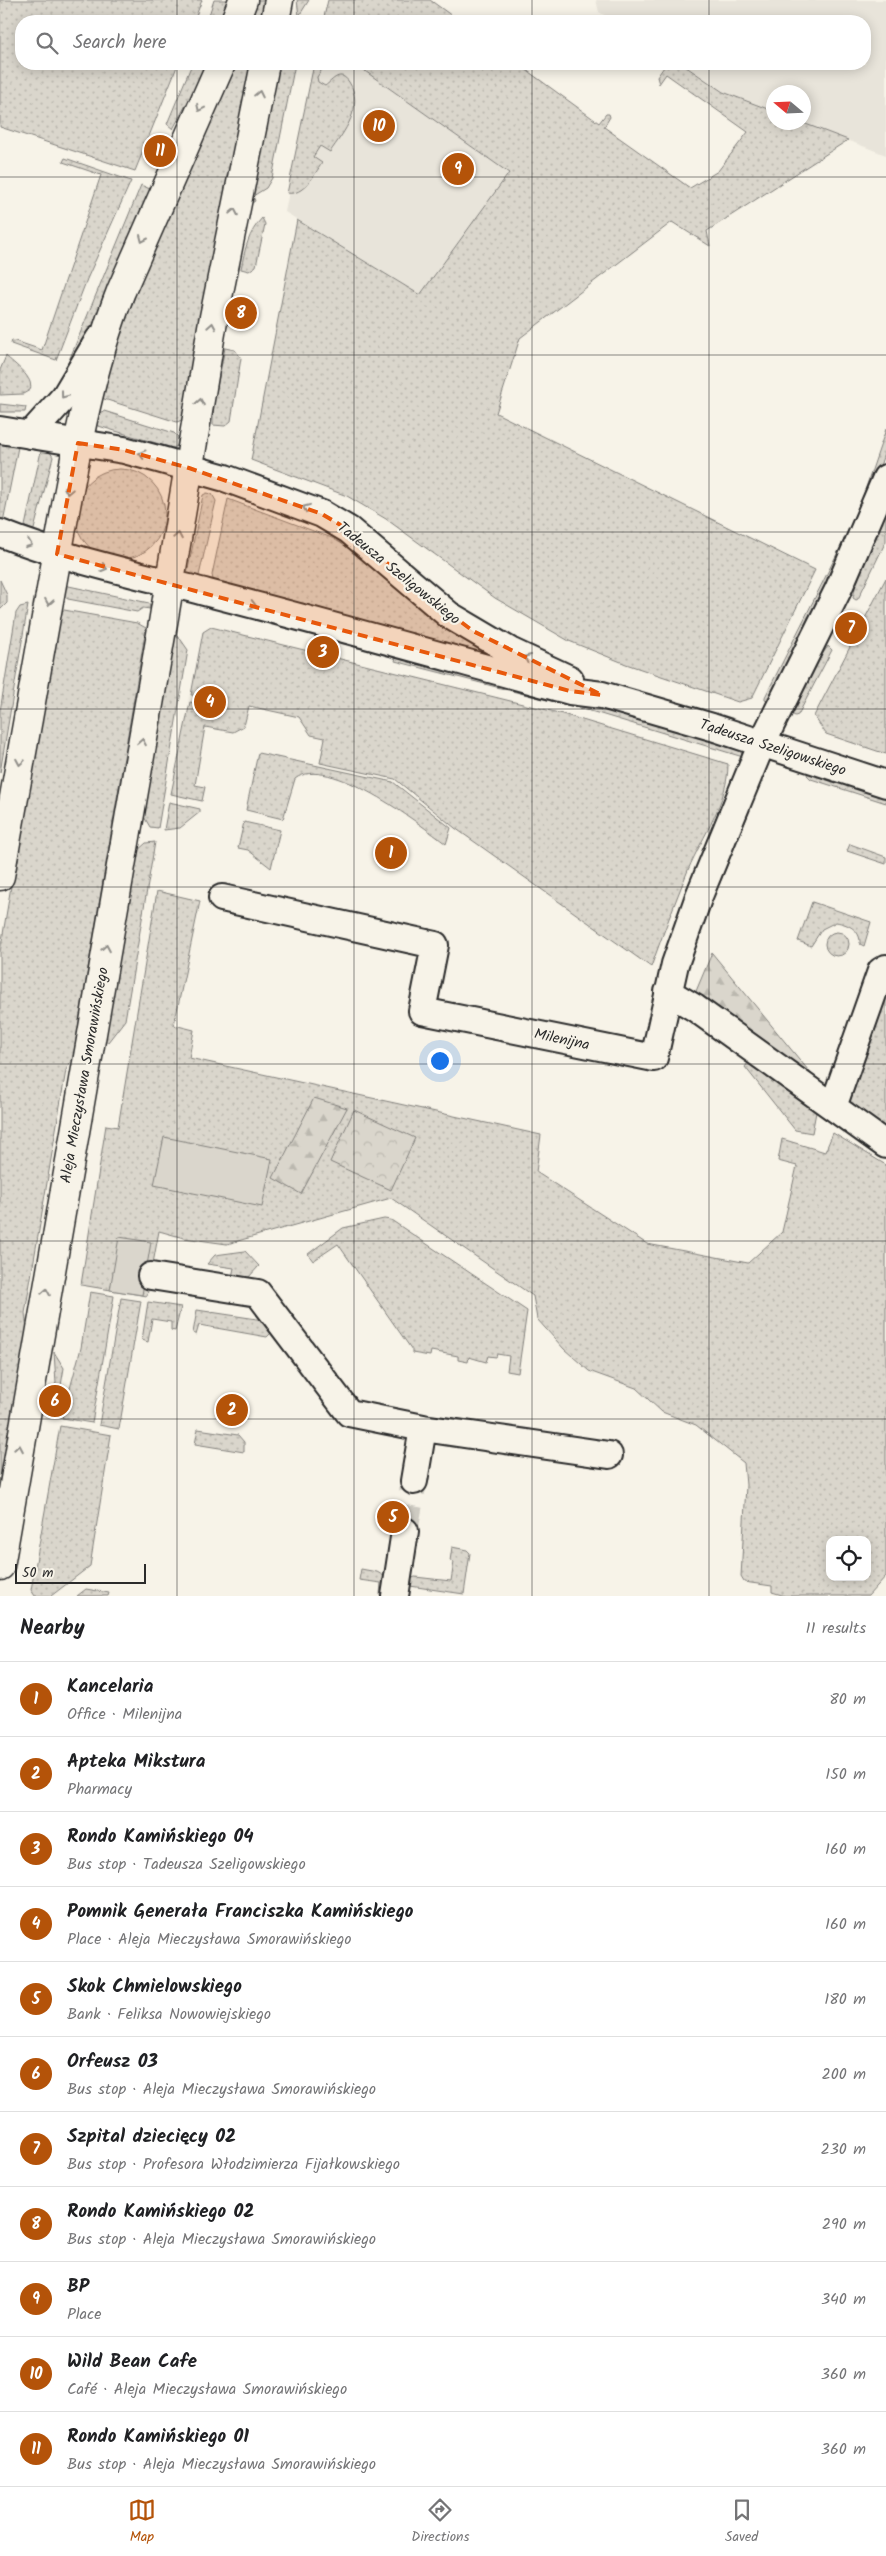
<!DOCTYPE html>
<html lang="en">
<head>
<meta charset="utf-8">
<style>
	:root { --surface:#fff; --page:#f2f2f2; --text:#202124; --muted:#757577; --line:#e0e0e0; --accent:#b45309 }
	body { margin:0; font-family:Kalam,sans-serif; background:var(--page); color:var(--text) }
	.controls { position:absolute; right:15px; bottom:15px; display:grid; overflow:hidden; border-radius:10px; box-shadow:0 2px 12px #0003 }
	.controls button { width:45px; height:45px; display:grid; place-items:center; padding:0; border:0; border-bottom:1px solid var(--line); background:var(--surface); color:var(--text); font:25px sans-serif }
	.compass { position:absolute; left:766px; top:85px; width:45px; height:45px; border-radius:50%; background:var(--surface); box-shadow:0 2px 12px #0003; rotate:289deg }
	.scale { position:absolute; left:15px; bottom:12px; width:131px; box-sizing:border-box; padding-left:5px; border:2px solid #2b2b2b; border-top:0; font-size:14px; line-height:18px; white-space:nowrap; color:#2b2b2b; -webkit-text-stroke:4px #f7f3e8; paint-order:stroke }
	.you { position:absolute; left:439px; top:1060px; width:18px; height:18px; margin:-12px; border:4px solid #fff; border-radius:50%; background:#1a73e8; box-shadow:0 0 0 8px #1a73e833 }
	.badge { display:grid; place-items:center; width:32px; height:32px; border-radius:50%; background:var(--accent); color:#fff; font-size:16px; font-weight:700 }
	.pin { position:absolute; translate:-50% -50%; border:2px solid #fff; box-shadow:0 1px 5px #0006 }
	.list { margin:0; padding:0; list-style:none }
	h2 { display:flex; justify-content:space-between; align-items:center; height:65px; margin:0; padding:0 20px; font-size:21px }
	h2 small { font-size:16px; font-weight:400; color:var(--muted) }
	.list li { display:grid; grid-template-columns:32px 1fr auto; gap:15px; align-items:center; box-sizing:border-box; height:75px; padding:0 20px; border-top:1px solid var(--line) }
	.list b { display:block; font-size:19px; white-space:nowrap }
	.list p { margin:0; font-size:16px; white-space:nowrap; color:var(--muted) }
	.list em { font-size:16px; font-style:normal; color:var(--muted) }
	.icon { flex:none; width:28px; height:28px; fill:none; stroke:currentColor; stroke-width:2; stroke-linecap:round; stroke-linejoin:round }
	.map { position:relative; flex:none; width:886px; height:1596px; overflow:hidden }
	.search { position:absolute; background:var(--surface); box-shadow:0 2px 12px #0003; left:15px; right:15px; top:15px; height:55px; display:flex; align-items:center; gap:12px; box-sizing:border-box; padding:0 18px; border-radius:20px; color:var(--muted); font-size:19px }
	.sheet { height:890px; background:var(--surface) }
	nav { display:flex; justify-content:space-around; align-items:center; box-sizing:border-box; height:70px; border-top:1px solid var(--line); background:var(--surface); font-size:14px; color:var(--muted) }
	nav a { display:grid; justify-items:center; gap:2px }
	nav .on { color:var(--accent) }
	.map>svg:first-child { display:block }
	.built { fill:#e8e4da }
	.grass { fill:url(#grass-dots); stroke:#82807c; fill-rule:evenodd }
	.forest { fill:url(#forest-firs); stroke:#82807c }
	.park { fill:url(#park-crowns); stroke:#82807c }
	.pitch { fill:#dad6cc; stroke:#82807c }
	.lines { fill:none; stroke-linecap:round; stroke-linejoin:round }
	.minor-tunnel { stroke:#cecbc2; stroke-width:26; stroke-dasharray:26 13; stroke-linecap:butt }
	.minor-casing { stroke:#2b2b2b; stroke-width:30 }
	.major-casing { stroke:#2b2b2b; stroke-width:31 }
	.minor { stroke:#f7f3e8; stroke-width:26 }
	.major { stroke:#f7f3e8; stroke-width:28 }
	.oneway { stroke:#918f8a }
	.marked { fill:#e8590c; fill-opacity:0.2; stroke:#e8590c; stroke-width:4; stroke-dasharray:10 6; stroke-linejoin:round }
	.grid { fill:none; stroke:#2b2b2b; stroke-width:1; stroke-opacity:0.55 }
	.labels { text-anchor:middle; stroke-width:4.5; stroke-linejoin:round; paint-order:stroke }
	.street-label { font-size:15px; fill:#2b2b2b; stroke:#f7f3e8 }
</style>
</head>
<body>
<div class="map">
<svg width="886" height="1596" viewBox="0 0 886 1596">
	<defs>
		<pattern id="grass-dots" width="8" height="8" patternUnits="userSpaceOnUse" patternTransform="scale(1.25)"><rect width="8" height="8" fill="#dad6cc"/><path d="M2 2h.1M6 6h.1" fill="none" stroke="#bbb8af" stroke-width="1.8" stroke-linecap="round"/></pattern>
		<pattern id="forest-firs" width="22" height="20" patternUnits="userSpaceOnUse" patternTransform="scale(1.25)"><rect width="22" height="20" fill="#dad6cc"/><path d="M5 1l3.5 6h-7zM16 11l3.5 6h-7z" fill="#bbb8af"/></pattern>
		<pattern id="park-crowns" width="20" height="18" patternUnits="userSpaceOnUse" patternTransform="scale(1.25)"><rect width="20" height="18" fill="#dad6cc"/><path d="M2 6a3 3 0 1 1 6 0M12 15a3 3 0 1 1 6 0" fill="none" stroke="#bbb8af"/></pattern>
	</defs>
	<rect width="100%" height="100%" fill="#f7f3e8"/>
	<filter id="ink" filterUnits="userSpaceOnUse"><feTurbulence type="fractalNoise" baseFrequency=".02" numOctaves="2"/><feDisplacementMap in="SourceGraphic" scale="10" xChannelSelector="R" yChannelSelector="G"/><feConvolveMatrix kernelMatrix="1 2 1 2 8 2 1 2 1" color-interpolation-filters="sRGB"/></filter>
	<g filter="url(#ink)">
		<path class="built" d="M596,0h290v155l-83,-32 1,-31h-30l-1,19 -50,-19 -40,-28h182v-43h-251l-15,-9z
			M314,64h41l154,109 -89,122 -135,-83z"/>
		<path class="grass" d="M0,0h202l-8,21h-173v43h157l-43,107 -135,-44z
			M214,0h17l-7,21h-17z
			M254,0h16l-5,21h-19z
			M297,0h12l-10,16z
			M328,0h102l29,21h-136z
			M192,64h16l-35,65 -6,-5z
			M230,64h26l-74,356 -5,2 -73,-23 -4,-4 20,-62z
			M276,64h19l-23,114 -6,10 -13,8 2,5 -9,6z
			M314,64l11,1 -8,12 1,5 7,4c8,-6 15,-17 24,-4 16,24 -5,50 -19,70l-10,-6 -7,11 9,6c-8,12 -18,33 -35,30l1,-4z
			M355,64h163l81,59 7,-9h3l1,3 -6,10 86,61 28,-17 30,-39 -82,-58 -7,10 -2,-7 9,-13h16l41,28 50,19 1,11 29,1 45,17 -141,91 3,15 -38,-24 -152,116 -24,75 319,157 -63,128 -14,4 -112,-38 -57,-23 -74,-43 -109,-79 -39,-23 -96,-36 46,-240 123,75 89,-122z
			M65,158l66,23 -44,98 -31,81 -45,-16 1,-4 30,10 59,-175 -38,-13z
			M141,185l9,4 -74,176 -15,15z
			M262,218l3,6 -9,42 -7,5 -8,-2c4,-20 7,-36 21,-51z
			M225,348l10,2 6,8 -10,63 -6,5 -12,-1v-19z
			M6,356c8,8 29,22 24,34l-7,4 -23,1v-25z
			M0,404l26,3 -1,5h-25z
			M104,411l70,22 4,4 -1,9 -4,2 -78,-23 3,-12z
			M886,429v19l-15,45 -8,3z
			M0,443l18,4 -15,75 -3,-1z
			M41,451l9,1 3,5 -20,76 -9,-2z
			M75 514a45 45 0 1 1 90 0a45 45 0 1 1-90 0Z
			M207,493l5,1 4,7 -18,79 -11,-6 16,-79z
			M228,499l104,39 27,16 146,105 -291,-75 -2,-9z
			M886,507v34l-28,58 -2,1 -3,-2 6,-30z
			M856,516l2,7 -89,179 -4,-2v-3z
			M886,578v176l-60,-20 -12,-18z
			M0,580l7,15v8l-7,7z
			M64,585l85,18 1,6 -7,-1 -6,4 -69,-13 -8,-5z
			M28,605l-28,168v-62l16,-98 4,-6z
			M64,610l73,13 9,5 -73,429 -7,13 -41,243 2,16 -27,158v-535l57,-341z
			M211,627l348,86 169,51c0,38 -25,71 -40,106 -13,32 -25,64 -37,97l-196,-139 -60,-49 -75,-16 5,-25 -14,-3 -12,-18 -50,-11 -5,20 -11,6 -28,-5 -10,58 10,2 -3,14 -31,-7 19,-92 12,2v4l12,2 3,-14 -26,-1 12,-63z
			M175,636l4,1 9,13 -30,178 -8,-1 -7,-12z
			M828,646l4,4 -34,65 -3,1 -8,-5 8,-17z
			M396,658l29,2 177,46 137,42 4,9 -149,-45 -199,-51z
			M258,753l135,29 58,46 -5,16c-26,-20 -119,-91 -151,-65l-12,40 -37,-9z
			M809,770l77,25v8l-75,-24 -4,-4z
			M169,802l31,7v3l-20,16 -16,2z
			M751,808l-32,77 -2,-9 27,-63z
			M244,822l36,8 -9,38 -23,-18 -10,-2z
			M155,842l-30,178 -17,22h-3l32,-191 9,-8z
			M850,844l36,13v7l-39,-13z
			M157,891l43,10 -26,124 20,5 -5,28 352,77 -5,37 111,72 101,19 34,-31 15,-66 -19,-5 4,-22 43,13 8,-19 53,32v411l-18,20h-83l-13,-4v-6l-28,-4 -3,-5 5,-92 -2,-22 -48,-38 -34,-13 -26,-24 -47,-17 -25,-22 -27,-30 -4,-23 -142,-98 -164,46 -43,-6 -25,-7 -12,65 -66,-11 25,-160 12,2zM830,1540h37v37h-37z
			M812,902l59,20 -7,24 -4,-2c1,-14 -12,-20 -24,-22l-14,7 -11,17 -13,-5z
			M825 944a12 12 0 1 1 24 0a12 12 0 1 1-24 0Z
			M886,991v139l-40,-28z
			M748,1063l68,49 -4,21 -17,-3 -50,-63z
			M384,1219l7,1 136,91 -9,62 -11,-2 2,-15 -12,-2 -1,3 -8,-1 -2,6 -17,-5 -1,5 -10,-2v-4l-27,-5 -1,5 -18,-3v-3l-74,-106 -25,17 -5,-7 35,-26z
			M245,1251l14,15 -12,13 -15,-2 2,-9 -27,-4 8,-9z
			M90,1292l24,4 -22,127 -30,-5 19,-70z
			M121,1298l20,3 -22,128 -20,-4z
			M148,1302l33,5 -6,24 -4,-1v-8l-19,-3 -4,23 -6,-2z
			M197,1310l73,11 3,10 -6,6 -68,-12 -3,10 -3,-2z
			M54,1352l10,16 -4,23 -7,-2 3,-6z
			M60,1426l51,9 -21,131 -39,30h-16l-4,-6z
			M198,1429l40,6 6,7v10l-49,-8z
			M452,1547l15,3 3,3 -6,41 -54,-8v-7l5,-2 36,4 3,-19 -4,-1z
			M361,1569l16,3 7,4 -2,19h-2l1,-12 -22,-3z
			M86,1589l23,4 -1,3h-31z"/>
		<path class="forest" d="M712,953l101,123 -14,-4 -105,-76z
			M314,1098l33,10 -46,86 -28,-16z"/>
		<path class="park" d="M354,1110l61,28 -24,52 -61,-28z"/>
		<path class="pitch" d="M164,1137l108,22 -10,48 -108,-22z
			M119,1237l32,5 -9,53 -32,-5z"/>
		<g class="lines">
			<path class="minor-tunnel" d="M405,1531l9,-50"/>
			<g class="minor-casing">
				<path id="minor" d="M0,430l124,20 34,9 67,19 97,36 27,16 100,85 61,36 60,28
					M30,435l35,-39 34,-57
					M0,533c68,27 137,41 208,60 121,31 241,65 362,98l32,4 110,32 174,57
					M222,898l213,47 -13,66 232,47 21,-94 24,-68 63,-153 76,-153 48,-112
					M668,992l27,16 191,137
					M833,1107l48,-136 5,-3
					M151,1276l107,17 91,120 74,15
					M414,1481l9,-53 186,27
					M395,1596l10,-65"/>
			</g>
			<g class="major-casing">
				<path id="major" d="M235,21l8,-21
					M275,21l4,-21
					M0,876c18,-103 37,-206 55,-309 17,-93 31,-187 66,-276l100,-227
					M0,1566l163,-943 49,-296 53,-263"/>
			</g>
			<use href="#minor" class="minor"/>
			<use href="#major" class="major"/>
		</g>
		<defs><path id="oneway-chevron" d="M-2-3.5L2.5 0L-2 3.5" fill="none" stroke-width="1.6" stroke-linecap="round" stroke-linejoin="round" transform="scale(1.25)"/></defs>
		<g class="oneway">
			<use href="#oneway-chevron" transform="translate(259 94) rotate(-78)"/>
			<use href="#oneway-chevron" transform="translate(200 108) rotate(115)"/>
			<use href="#oneway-chevron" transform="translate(234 212) rotate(-79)"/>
			<use href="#oneway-chevron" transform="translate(143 239) rotate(114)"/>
			<use href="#oneway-chevron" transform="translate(212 326) rotate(-80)"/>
			<use href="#oneway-chevron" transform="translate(64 395) rotate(127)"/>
			<use href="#oneway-chevron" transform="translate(200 402) rotate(-80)"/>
			<use href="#oneway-chevron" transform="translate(142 454) rotate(-165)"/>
			<use href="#oneway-chevron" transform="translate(68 491) rotate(101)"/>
			<use href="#oneway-chevron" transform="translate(306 508) rotate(-158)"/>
			<use href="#oneway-chevron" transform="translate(178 536) rotate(-80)"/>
			<use href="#oneway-chevron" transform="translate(29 544) rotate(21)"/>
			<use href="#oneway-chevron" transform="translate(104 568) rotate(16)"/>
			<use href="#oneway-chevron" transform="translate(49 602) rotate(100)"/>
			<use href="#oneway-chevron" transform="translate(253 605) rotate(15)"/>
			<use href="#oneway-chevron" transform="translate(527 658) rotate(-156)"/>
			<use href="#oneway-chevron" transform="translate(142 742) rotate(-80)"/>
			<use href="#oneway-chevron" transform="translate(20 762) rotate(100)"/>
			<use href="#oneway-chevron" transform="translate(106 948) rotate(-80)"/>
			<use href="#oneway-chevron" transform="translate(46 1292) rotate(-80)"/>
			<use href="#oneway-chevron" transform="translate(19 1448) rotate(-80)"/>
		</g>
	</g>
	<path class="marked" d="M78,443l46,7 65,18 133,46 27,16 62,54 62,47 129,64 -32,-4 -513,-137z"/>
	<path class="grid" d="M177,0v21M354,0v21M532,0v21M709,0v21M177,64v1532M354,64v1532M532,64v1532M709,64v1532M0,177h886M0,355h886M0,532h886M0,709h886M0,887h886M0,1064h886M0,1241h886M0,1419h886"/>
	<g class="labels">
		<g class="street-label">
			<text transform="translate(399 573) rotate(39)" y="5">Tadeusza Szeligowskiego</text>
			<text transform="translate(773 747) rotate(18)" y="5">Tadeusza Szeligowskiego</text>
			<text transform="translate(562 1039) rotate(12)" y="5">Milenijna</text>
			<text transform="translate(84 1075) rotate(-80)" y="5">Aleja Mieczysława Smorawińskiego</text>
		</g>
	</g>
</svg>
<div class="controls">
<button><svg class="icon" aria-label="locate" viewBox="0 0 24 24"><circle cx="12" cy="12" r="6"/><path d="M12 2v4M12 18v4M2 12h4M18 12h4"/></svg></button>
</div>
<svg class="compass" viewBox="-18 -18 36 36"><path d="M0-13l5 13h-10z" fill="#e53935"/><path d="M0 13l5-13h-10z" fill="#757577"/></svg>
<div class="scale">50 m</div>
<div class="you"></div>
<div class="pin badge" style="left:391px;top:853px">1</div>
<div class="pin badge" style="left:232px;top:1410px">2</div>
<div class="pin badge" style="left:323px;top:652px">3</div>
<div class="pin badge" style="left:210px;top:702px">4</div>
<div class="pin badge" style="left:393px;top:1517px">5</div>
<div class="pin badge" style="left:55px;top:1401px">6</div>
<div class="pin badge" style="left:851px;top:628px">7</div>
<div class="pin badge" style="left:241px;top:313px">8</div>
<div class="pin badge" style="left:458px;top:169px">9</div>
<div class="pin badge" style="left:379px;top:126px">10</div>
<div class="pin badge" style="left:160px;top:151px">11</div>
<div class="search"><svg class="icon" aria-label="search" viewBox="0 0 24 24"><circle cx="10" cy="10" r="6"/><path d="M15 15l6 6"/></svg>Search here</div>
</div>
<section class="sheet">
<h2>Nearby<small>11 results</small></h2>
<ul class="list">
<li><span class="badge">1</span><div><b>Kancelaria</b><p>Office · Milenijna</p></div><em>80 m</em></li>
<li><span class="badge">2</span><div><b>Apteka Mikstura</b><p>Pharmacy</p></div><em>150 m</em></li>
<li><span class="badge">3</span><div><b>Rondo Kamińskiego 04</b><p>Bus stop · Tadeusza Szeligowskiego</p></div><em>160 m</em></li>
<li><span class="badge">4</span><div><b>Pomnik Generała Franciszka Kamińskiego</b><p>Place · Aleja Mieczysława Smorawińskiego</p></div><em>160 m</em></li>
<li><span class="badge">5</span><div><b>Skok Chmielowskiego</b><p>Bank · Feliksa Nowowiejskiego</p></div><em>180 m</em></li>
<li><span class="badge">6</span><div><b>Orfeusz 03</b><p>Bus stop · Aleja Mieczysława Smorawińskiego</p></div><em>200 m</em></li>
<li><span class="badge">7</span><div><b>Szpital dziecięcy 02</b><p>Bus stop · Profesora Włodzimierza Fijałkowskiego</p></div><em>230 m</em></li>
<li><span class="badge">8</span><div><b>Rondo Kamińskiego 02</b><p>Bus stop · Aleja Mieczysława Smorawińskiego</p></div><em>290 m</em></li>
<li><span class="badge">9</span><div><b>BP</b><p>Place</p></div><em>340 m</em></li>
<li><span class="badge">10</span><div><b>Wild Bean Cafe</b><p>Café · Aleja Mieczysława Smorawińskiego</p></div><em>360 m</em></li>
<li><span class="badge">11</span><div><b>Rondo Kamińskiego 01</b><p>Bus stop · Aleja Mieczysława Smorawińskiego</p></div><em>360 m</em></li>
</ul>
</section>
<nav>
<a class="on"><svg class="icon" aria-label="map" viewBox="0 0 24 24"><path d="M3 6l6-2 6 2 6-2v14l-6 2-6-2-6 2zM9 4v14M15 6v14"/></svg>Map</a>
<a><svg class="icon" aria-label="directions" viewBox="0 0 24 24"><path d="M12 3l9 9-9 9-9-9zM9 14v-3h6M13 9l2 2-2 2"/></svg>Directions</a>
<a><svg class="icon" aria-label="saved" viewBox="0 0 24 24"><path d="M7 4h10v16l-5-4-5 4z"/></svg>Saved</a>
</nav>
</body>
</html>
